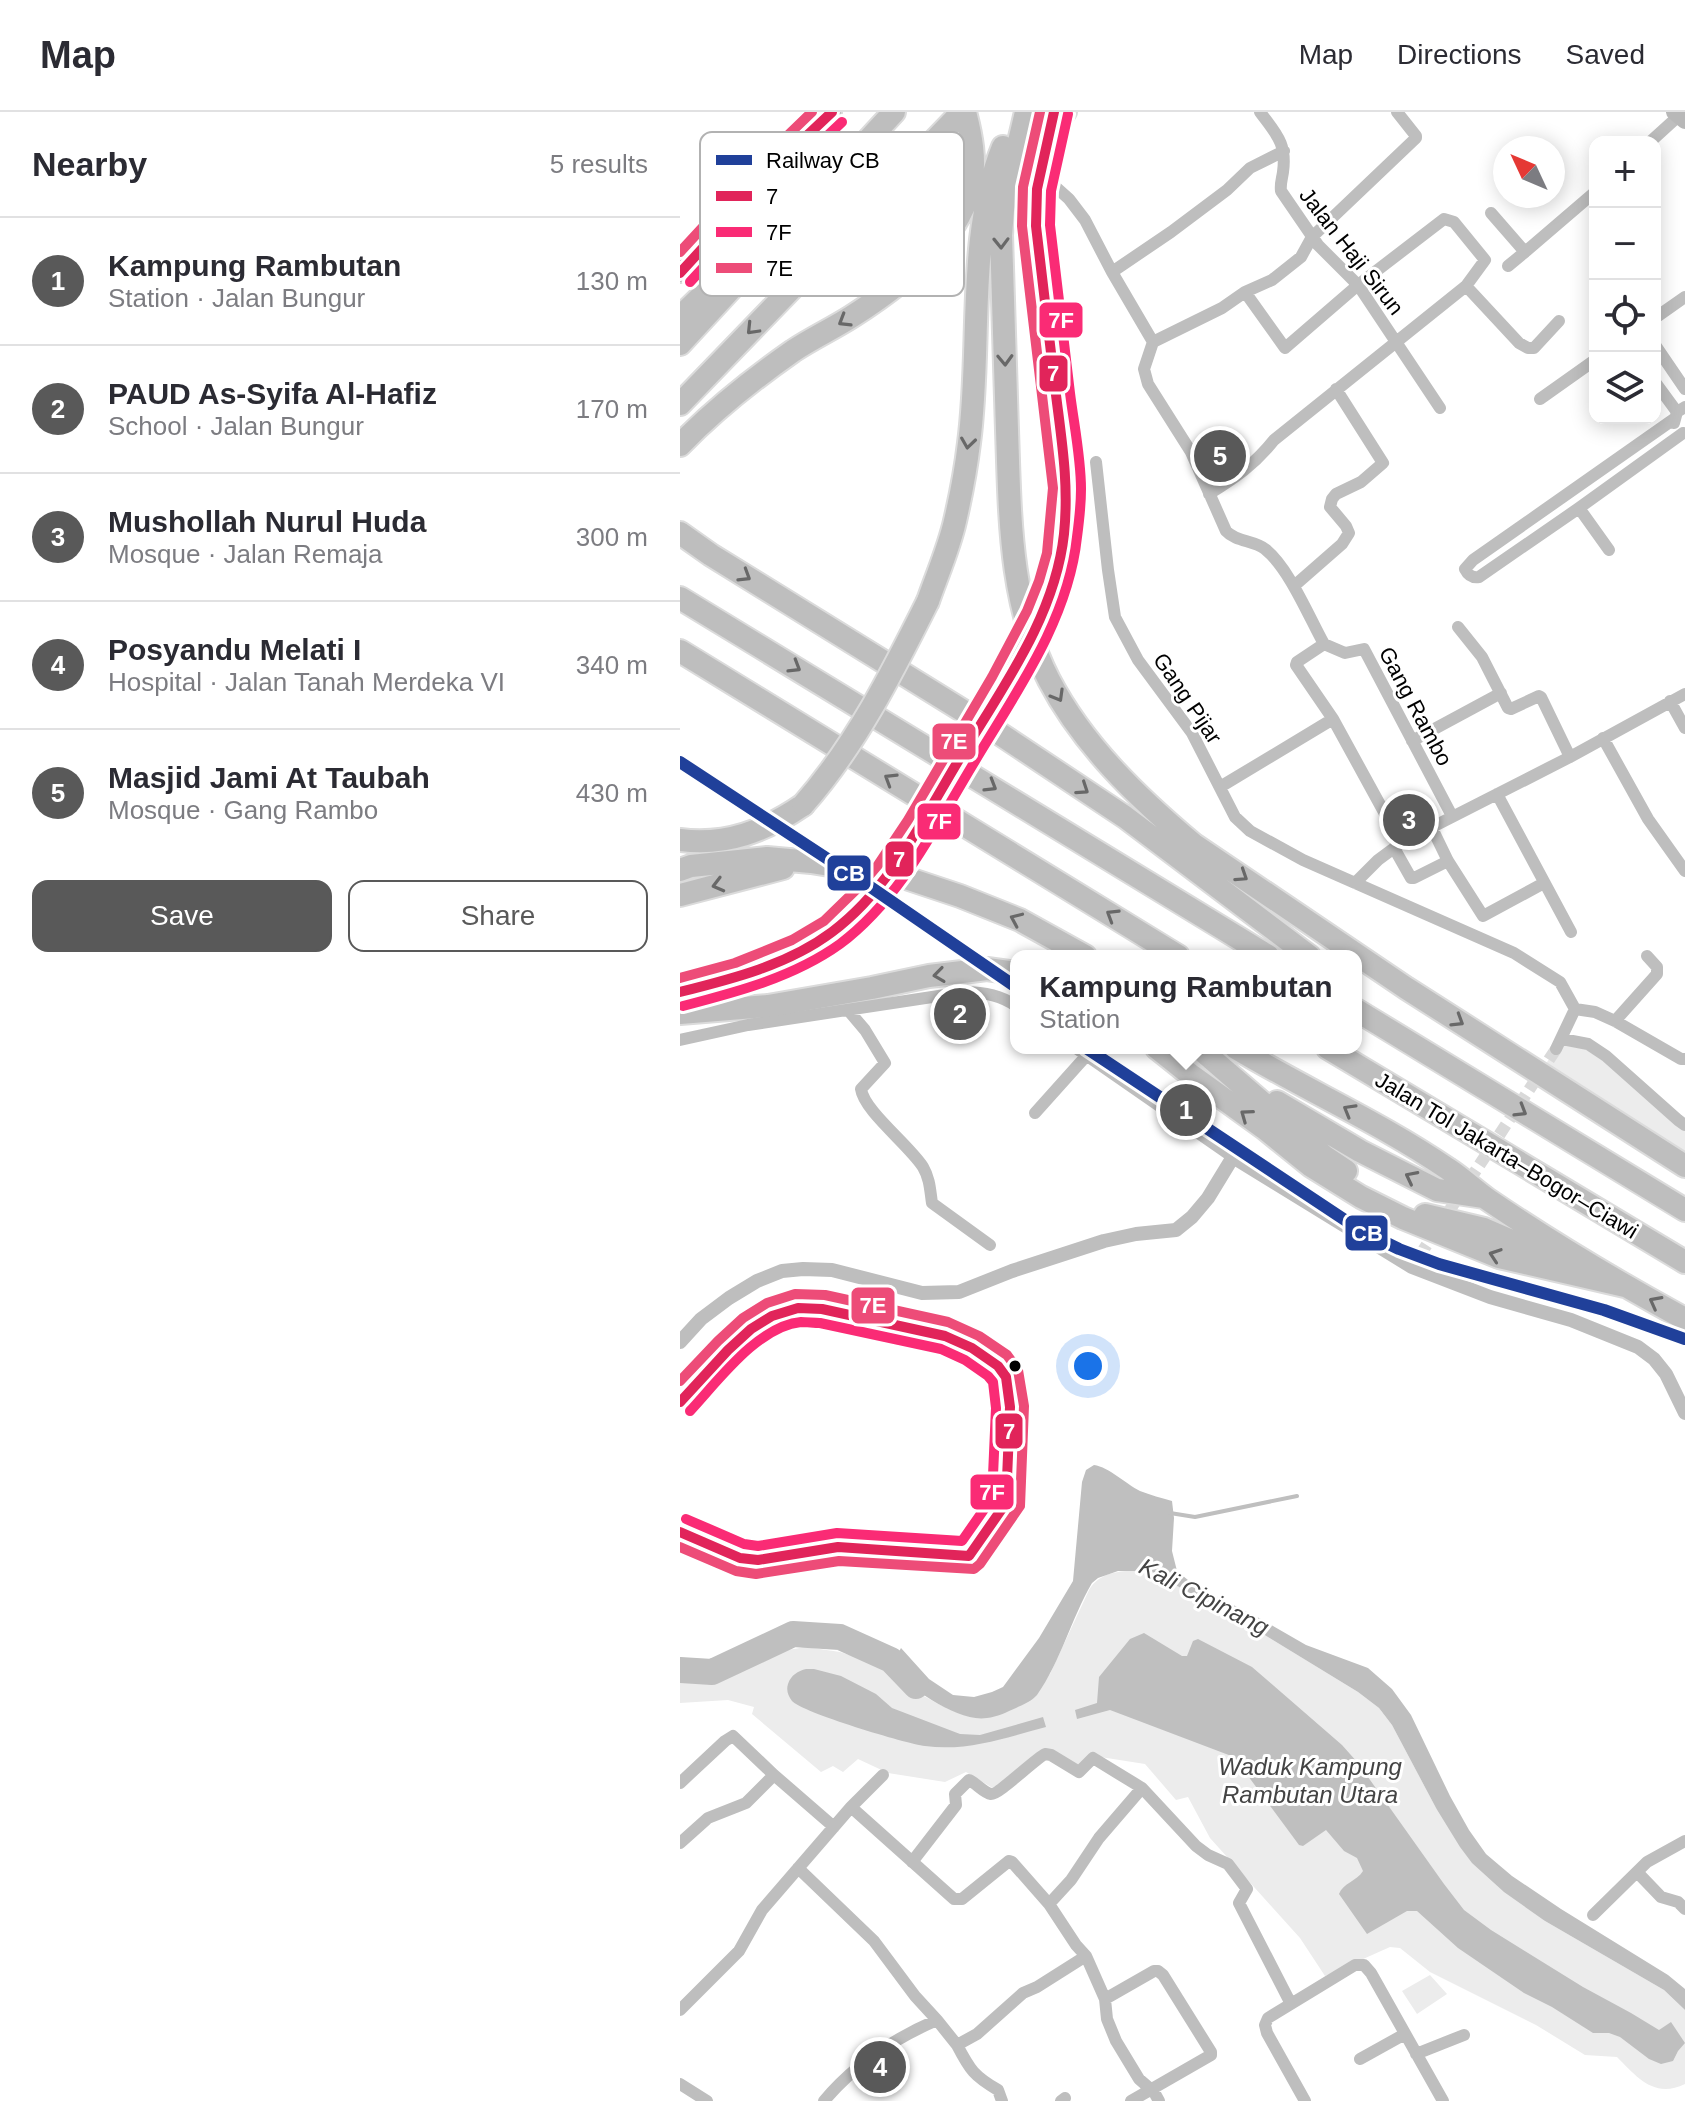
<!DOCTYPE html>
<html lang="en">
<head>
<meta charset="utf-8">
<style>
	:root { --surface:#fff; --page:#f7f7f7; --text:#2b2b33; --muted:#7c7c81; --line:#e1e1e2; --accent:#595959 }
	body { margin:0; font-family:Helvetica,sans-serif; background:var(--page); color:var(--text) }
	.controls { position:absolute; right:24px; top:24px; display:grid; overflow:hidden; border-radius:16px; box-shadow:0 4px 20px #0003 }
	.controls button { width:72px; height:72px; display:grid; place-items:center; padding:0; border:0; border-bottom:2px solid var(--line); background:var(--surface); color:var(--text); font:40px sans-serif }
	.compass { position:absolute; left:813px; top:24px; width:72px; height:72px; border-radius:50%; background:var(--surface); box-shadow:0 4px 20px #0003; rotate:314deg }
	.you { position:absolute; left:408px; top:1254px; width:28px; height:28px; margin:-20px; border:6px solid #fff; border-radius:50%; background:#1a73e8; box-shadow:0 0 0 12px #1a73e833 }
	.badge { display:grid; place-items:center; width:52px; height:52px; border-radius:50%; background:var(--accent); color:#fff; font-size:26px; font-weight:700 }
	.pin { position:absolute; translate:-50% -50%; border:4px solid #fff; box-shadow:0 2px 8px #0006 }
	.popup { position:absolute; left:330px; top:838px; width:352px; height:104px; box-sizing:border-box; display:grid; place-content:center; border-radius:16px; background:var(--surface); filter:drop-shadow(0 2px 6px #0005); font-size:26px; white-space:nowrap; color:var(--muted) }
	.popup b { font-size:30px; color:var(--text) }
	.popup::after { content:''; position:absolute; left:50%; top:100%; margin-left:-16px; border:16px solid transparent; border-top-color:var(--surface) }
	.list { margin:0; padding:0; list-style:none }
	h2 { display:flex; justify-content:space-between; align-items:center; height:104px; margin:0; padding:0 32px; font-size:34px }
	h2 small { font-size:26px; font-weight:400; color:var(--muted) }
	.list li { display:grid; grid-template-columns:52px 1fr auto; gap:24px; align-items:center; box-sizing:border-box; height:128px; padding:0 32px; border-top:2px solid var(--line) }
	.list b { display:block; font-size:30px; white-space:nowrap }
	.list p { margin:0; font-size:26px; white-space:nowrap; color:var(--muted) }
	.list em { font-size:26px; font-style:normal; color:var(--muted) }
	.actions { display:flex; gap:16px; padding:24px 32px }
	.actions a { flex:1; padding:18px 0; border:2px solid var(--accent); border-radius:16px; text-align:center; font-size:28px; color:var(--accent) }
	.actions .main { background:var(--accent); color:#fff }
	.icon { flex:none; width:44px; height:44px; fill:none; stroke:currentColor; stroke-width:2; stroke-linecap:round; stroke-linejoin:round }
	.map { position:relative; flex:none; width:1005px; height:1989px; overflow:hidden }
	header { display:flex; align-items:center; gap:48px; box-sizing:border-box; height:112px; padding:0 40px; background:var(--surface); border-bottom:2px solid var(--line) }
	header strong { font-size:38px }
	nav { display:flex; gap:44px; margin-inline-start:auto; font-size:28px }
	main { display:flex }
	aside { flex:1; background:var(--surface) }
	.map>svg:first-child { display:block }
	.green { fill:#ececec }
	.water { fill:#bfbfbf }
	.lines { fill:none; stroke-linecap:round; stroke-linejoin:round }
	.stream { stroke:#bfbfbf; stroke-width:4 }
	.river { stroke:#bfbfbf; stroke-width:26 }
	.minor-tunnel { stroke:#d9d9d9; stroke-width:12; stroke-dasharray:12 6; stroke-linecap:butt }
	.primary-casing { stroke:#dbdbdb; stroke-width:22 }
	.motorway-casing { stroke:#dbdbdb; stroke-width:26 }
	.minor { stroke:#bebebe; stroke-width:12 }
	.tertiary { stroke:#bebebe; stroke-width:14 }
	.secondary { stroke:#b8b8b8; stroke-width:16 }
	.primary { stroke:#bebebe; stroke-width:18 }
	.motorway { stroke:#bebebe; stroke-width:22 }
	.primary-bridge-casing { stroke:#dbdbdb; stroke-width:22; stroke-linecap:butt }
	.motorway-bridge-casing { stroke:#dbdbdb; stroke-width:26; stroke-linecap:butt }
	.primary-bridge { stroke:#bebebe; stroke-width:18 }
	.motorway-bridge { stroke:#bebebe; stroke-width:22 }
	.bus-1-casing { stroke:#fff; stroke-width:16 }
	.bus-2-casing { stroke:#fff; stroke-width:16 }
	.bus-3-casing { stroke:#fff; stroke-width:16 }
	.bus-1 { stroke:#e1245a; stroke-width:10 }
	.bus-2 { stroke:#fa2b75; stroke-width:10 }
	.bus-3 { stroke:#ed4c78; stroke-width:10 }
	.rail-1-casing { stroke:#fff; stroke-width:18 }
	.rail-1 { stroke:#20409a; stroke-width:12 }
	.oneway { stroke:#686868 }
	.bus-dot { fill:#000; stroke:#fff; stroke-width:3 }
	.labels { text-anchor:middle; stroke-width:6; stroke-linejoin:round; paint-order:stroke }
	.street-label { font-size:22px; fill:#000; stroke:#fff }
	.water-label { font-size:24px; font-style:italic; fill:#444; stroke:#fff }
	.key { fill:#fff; stroke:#b2b2b2; stroke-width:2 }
	.key-label { font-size:22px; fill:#000 }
	.line-badge { stroke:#fff; stroke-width:3 }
	.badge-label { font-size:22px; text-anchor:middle; font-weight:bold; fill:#fff }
</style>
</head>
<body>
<header>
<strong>Map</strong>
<nav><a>Map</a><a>Directions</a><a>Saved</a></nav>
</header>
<main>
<aside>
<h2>Nearby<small>5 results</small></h2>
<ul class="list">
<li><span class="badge">1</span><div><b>Kampung Rambutan</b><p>Station · Jalan Bungur</p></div><em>130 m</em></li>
<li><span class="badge">2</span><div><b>PAUD As-Syifa Al-Hafiz</b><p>School · Jalan Bungur</p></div><em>170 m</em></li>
<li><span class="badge">3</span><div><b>Mushollah Nurul Huda</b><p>Mosque · Jalan Remaja</p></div><em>300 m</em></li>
<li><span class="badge">4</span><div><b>Posyandu Melati I</b><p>Hospital · Jalan Tanah Merdeka VI</p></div><em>340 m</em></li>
<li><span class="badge">5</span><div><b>Masjid Jami At Taubah</b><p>Mosque · Gang Rambo</p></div><em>430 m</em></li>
</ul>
<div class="actions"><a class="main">Save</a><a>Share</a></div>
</aside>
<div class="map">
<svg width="1005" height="1989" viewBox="0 0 1005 1989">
	<rect width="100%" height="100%" fill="#fff"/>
	<path class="green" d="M882,927l26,5 97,81v41l-145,-93z
		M462,1458l8,1 100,55 108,66 21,16 13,17 44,83 109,113 119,69 21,20v74c-31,15 -48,-7 -68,-27l-32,-2 -49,-30 -106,-53 -30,-24 -10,-1 -65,29 -25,-38 -90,-100 -22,-41 -12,3 -31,-36 -51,-8 -14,13 -37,-21 -47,42 -30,-18 -21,10 -57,-9 -30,-14 -15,13 -10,-6 -12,6 -69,-58 2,-7 -26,-7 -48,3v-24l33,1 68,-29 25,-4 34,5 50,16 32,27 24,13 24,9 80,-43 39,-84c11,-19 33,-19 53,-20z
		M750,1863l17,19 -30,20 -15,-23z"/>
	<path class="water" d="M414,1353c15,2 32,19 46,26 10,4 22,7 32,10l2,17 -2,33 5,20 17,14 67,34 45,26 62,23 24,21 19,26 39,81 19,34 17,24 26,22 49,33 107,66 17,14v21l-21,-20 -119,-69 -41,-29 -32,-29 -12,-16 -24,-39 -44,-83 -13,-17 -21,-16 -108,-66 -100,-55h-32l-20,7 -6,5c-21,36 -31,78 -55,112 -5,6 -13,9 -21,13 -9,4 -19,9 -29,10 -29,5 -77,-31 -97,-50l11,-20 28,31 24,16 21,2 18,-5 11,-5 36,-49 34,-57 9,-99 4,-12z
		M464,1521l38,23h5l6,-15 5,-2 54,28 90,78 16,18 86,121 20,26 27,20 92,57 48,26 28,17 12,-8 14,21 -7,8 -5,10 -12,3 -12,-5 -29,-22 -11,-4h-16l-41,-26 -28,-14 -66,-45 -41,-37h-10l-40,23 -28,-40c4,-11 18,-13 24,-23l-6,-13 -13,-7 -18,-21 -23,16 -4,-1 -65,-88 -124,-47 -33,9 -2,-9 22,-7 2,-26 31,-38z
		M126,1557h8l27,7 35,18 16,14 68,26 20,1 63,-18 3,10c-39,10 -79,25 -121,19 -18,-2 -124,-34 -133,-45 -4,-5 -6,-11 -4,-17 3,-9 10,-13 18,-15z"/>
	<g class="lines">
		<path class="stream" d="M490,1401l25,4 102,-21"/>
		<path class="river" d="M0,1558l32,2 81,-38 47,3 51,23 25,26"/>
		<path class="minor-tunnel" d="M740,1143l136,-206"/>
		<g class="primary-casing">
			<path id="primary" d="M0,161l116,-127 36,-34
				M360,505l15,-38 10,-51 2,-40 -31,-262c0,-29 1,-61 14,-87 5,-10 12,-18 17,-27
				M0,880l64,-18 60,-23 29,-20 32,-28"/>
		</g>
		<g class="motorway-casing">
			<path id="motorway" d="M346,0l-23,98 -2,25c2,65 4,130 6,195 3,84 2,173 42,250 34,65 88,117 144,164l213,144 279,178
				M0,205l65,-63
				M0,232l214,-232
				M0,292l282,-292
				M0,333c34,-35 73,-66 113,-94 18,-12 39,-22 58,-34 46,-29 109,-76 120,-133 5,-24 0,-49 -6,-72
				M0,421l31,22 283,175 131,87 184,139
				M0,486l588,358
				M248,489c9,-26 21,-53 27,-80 6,-26 11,-53 14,-78 13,-96 -3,-205 34,-296
				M0,539l498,305
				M0,728c46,6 85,-9 123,-35
				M0,758l11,-4 76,-8 44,4 92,15 57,19 60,24 65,36
				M0,783l103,-27
				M676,898l329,200
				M0,901l88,-7 104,-18 57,-12 58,-7 29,4
				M477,936l35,28 72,52 47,38 50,31 42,21 96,39 126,29
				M519,936l126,109 21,14
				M556,936c70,42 145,75 212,121 14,9 25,20 39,30 63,43 130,83 198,120
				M648,936l357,214
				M597,990l83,49 77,39 47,7
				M745,1103l59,14 67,29"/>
		</g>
		<path class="minor" d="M580,0c16,22 27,31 23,60 -1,7 -3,12 -2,19l37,54 40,40 82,123
			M970,30l33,-30
			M360,61l29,26 16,21 27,52 41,70
			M811,101l34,39 70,-60
			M828,154l17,-14
			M432,160l59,-40 56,-42 23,-22 34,-17
			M565,180l40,56 73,-63 86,-66 10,3 31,38 -19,26
			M975,206l30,-21
			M473,230l-9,27 4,15 43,68 35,79c10,11 27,9 39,18 24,19 44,68 59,95l21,9 19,-4 88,167
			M473,230l69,-34 23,-16 27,-12 29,-23 11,-20 104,-99v-2l-19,-24
			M975,233l30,44
			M975,270l22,30
			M860,287l55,-39
			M994,307l-201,141 -8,9c3,6 7,9 14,8l100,-69 104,-75
			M994,311l3,-11 8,-5
			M416,350l12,108 7,47 23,43 54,73 43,84 15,14 53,29 211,93 46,29 15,27
			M529,382c27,-17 45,-29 65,-54l192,-154 53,57 9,5h6l25,-27
			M899,396l30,42
			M614,474l48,-42 7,-11 -3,-7 -16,-19 2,-8 4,-5 25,-12 22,-19 -47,-74
			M778,515l24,30 26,51 3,1 28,-13 2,1 29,60
			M644,532l-27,18 -1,3 37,54 68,124
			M990,589l15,27
			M923,626l45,81 37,52
			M732,629l89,-48
			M540,675l113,-68
			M817,682l74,138
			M751,714l17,35 35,55 61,-33
			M714,736l17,30h3l34,-17
			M675,771l23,-23 23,-17 169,-86 115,-63
			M168,898l17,20 20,33 -24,26c3,22 48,56 62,78 7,12 7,23 9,36l58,42
			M935,909l42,-47v-7l-10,-11
			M882,927l26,5 18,12 72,64 7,5
			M0,928l68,-15 217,-33c17,0 37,4 51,14
			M396,936l157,109
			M876,937l19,-40 20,3 20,9 66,38h4
			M355,1001l52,-58
			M0,1671l45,-42 8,-5 41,39 60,52
			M171,1695l103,92h8l47,-38 3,1 37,42 27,41 10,11 19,43 2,20 9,22 23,38 15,13 5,9
			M0,1731l28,-25 38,-15 28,-28
			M232,1750l44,-57 -1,-11 14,-14c7,3 15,13 22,14 7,1 43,-34 54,-40l6,1 28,17 14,-14 49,30 54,58 12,9 20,9 19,25 -8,14 52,101
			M118,1756l76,73 41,55 22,24c-44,19 -82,44 -113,81
			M957,1760l24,25 17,5 7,7
			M369,1792l22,-24 28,-42 43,-50
			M913,1803l54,-53 38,-21
			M425,1887l49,-28h4l5,4 48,77v3l-80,46
			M0,1898l59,-59 23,-41 89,-103 32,-32
			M257,1908l20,25 20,-11 46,-41 14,-6 49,-31
			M277,1933c13,25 17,31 41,45l4,11
			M736,1942l48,-19
			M680,1947l45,-25
			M0,1972l27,17
			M381,1989l4,-3
			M625,1989l-38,-68 -2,-8 3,-7 87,-53h9l7,8 72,128"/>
		<path class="tertiary" d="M0,1230l21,-23 28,-21 28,-17 25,-10 21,-2 29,1 90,23 37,-1 53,-21 92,-30 32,-7 40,-4 16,-13 16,-19 25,-41 179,110 78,30 81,23 67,27 16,12 12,15 19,39"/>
		<path class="secondary" d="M994,0l11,9"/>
		<use href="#primary" class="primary"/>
		<use href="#motorway" class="motorway"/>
		<g class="primary-bridge-casing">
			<path id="primary-bridge" d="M185,791l31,-41 110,-179 34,-66"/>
		</g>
		<g class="motorway-bridge-casing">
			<path id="motorway-bridge" d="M123,693c53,-60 89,-132 125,-204"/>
		</g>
		<use href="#primary-bridge" class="primary-bridge"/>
		<use href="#motorway-bridge" class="motorway-bridge"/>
		<g class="bus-1-casing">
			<path id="bus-1" d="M0,161l116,-127 36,-34
				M0,880c52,-13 108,-27 152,-60 59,-44 91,-113 128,-174 42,-70 95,-141 104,-224 5,-49 -2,-91 -8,-139 -7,-56 -13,-113 -20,-169l1,-37 17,-77
				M0,1290l48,-52 23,-21 21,-13 26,-8 24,1 123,27 27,12 26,18 8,11 4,30 -4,96 -37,53 -131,-9 -80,13 -18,-2 -60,-26"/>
		</g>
		<g class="bus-2-casing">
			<path id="bus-2" d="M10,170l116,-126 36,-34
				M3,894c54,-14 111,-29 157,-62 60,-45 94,-115 132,-178 42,-71 96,-144 105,-229 2,-15 4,-32 4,-48 0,-31 -7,-64 -11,-96 -7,-56 -13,-112 -20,-168l1,-34 17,-77
				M6,1407l58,25 14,2 79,-13 125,8 30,-43 4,-90 -3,-26 -5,-6 -23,-16 -24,-11 -121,-26c-6,0 -13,-1 -19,-1 -43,4 -83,59 -111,89"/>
		</g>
		<g class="bus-3-casing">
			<path id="bus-3" d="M0,140l106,-115 26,-25
				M0,866l55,-15 57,-23 32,-19 37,-36 17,-20 30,-45 84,-143 35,-66 12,-30 8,-28 6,-65 -31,-262 1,-39 17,-75
				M0,1269l38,-40 25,-23 24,-15 28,-9 30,1 123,27 31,14 28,19 11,15 6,36 -4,100 -40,58 -6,5 -135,-8 -83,13 -20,-3 -56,-24"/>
		</g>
		<use href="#bus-1" class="bus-1"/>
		<use href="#bus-2" class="bus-2"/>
		<use href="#bus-3" class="bus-3"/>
		<g class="rail-1-casing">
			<path id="rail-1" d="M0,650l192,126 144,99
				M406,936l274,182 39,19 40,15 165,46 81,29"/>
		</g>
		<use href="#rail-1" class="rail-1"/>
	</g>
	<defs><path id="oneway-chevron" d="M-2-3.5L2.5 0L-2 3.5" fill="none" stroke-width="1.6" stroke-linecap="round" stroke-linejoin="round" transform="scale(2)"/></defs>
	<g class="oneway">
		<use href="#oneway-chevron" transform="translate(321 131) rotate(89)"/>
		<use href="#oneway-chevron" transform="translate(164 209) rotate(149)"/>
		<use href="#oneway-chevron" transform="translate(72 217) rotate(134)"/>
		<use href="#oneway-chevron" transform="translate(325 248) rotate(88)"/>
		<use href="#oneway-chevron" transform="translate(288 331) rotate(98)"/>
		<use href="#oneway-chevron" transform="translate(65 464) rotate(32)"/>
		<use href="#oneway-chevron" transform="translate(115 555) rotate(31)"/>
		<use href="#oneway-chevron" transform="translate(378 584) rotate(60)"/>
		<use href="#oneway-chevron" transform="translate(210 667) rotate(-148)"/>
		<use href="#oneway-chevron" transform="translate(311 674) rotate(31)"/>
		<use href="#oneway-chevron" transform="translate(403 677) rotate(34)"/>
		<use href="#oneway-chevron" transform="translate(562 764) rotate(33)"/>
		<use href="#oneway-chevron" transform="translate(38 773) rotate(165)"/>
		<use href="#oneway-chevron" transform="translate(432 803) rotate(-148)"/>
		<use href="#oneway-chevron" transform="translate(336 807) rotate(-156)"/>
		<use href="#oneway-chevron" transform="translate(259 863) rotate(172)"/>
		<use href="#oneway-chevron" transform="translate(778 909) rotate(32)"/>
		<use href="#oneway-chevron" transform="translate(669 998) rotate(-150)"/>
		<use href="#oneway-chevron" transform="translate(841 999) rotate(31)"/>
		<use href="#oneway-chevron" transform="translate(566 1003) rotate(-144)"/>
		<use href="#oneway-chevron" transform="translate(731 1065) rotate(-153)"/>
		<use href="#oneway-chevron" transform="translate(815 1143) rotate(-161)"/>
		<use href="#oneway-chevron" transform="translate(975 1190) rotate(-152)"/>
	</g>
	<circle class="bus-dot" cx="335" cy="1254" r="7"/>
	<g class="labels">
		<g class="street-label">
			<text transform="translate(672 139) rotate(52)" y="8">Jalan Haji Sirun</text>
			<text transform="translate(508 586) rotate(56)" y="8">Gang Pijar</text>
			<text transform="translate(736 594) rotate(62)" y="8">Gang Rambo</text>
			<text transform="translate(827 1043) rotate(31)" y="8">Jalan Tol Jakarta–Bogor–Ciawi</text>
		</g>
		<g class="water-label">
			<text transform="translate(524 1485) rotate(27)" y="8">Kali Cipinang</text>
			<text x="630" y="1663">Waduk Kampung<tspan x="630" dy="28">Rambutan Utara</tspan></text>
		</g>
	</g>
	<rect x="20" y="20" width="264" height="164" rx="12" class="key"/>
	<rect x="36" y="43" width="36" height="10" fill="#20409a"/>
	<rect x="36" y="79" width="36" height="10" fill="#e1245a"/>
	<rect x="36" y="115" width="36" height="10" fill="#fa2b75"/>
	<rect x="36" y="151" width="36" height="10" fill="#ed4c78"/>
	<g class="key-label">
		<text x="86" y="56">Railway CB</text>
		<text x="86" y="92">7</text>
		<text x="86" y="128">7F</text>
		<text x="86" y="164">7E</text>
	</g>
	<g class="line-badge">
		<rect x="358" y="189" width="46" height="38" rx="8" fill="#fa2b75"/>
		<rect x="358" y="242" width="31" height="39" rx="8" fill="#e1245a"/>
		<rect x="251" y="610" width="46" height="39" rx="8" fill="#ed4c78"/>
		<rect x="236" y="690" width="46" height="39" rx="8" fill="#fa2b75"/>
		<rect x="204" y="728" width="31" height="38" rx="8" fill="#e1245a"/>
		<rect x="146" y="742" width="46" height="38" rx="8" fill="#20409a"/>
		<rect x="664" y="1102" width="45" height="38" rx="8" fill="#20409a"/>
		<rect x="170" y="1174" width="46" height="39" rx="8" fill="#ed4c78"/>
		<rect x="314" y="1300" width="30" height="38" rx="8" fill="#e1245a"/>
		<rect x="289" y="1361" width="46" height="38" rx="8" fill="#fa2b75"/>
	</g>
	<g class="badge-label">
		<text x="381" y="216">7F</text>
		<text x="373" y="269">7</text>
		<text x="274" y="637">7E</text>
		<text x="259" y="717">7F</text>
		<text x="219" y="755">7</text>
		<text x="169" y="769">CB</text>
		<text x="687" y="1129">CB</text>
		<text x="193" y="1201">7E</text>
		<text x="329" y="1327">7</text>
		<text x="312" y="1388">7F</text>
	</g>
</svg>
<div class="controls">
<button>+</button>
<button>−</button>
<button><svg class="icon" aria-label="locate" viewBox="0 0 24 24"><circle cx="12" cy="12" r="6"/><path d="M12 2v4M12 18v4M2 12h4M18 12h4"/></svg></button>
<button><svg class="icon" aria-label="layers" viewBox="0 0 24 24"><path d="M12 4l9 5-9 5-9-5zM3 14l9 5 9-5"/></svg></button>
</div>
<svg class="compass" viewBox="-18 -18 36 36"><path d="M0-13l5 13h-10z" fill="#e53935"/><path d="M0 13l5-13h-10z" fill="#7c7c81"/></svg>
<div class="you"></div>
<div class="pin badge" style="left:506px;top:998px">1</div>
<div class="popup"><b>Kampung Rambutan</b>Station</div>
<div class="pin badge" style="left:280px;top:902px">2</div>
<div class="pin badge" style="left:729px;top:708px">3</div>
<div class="pin badge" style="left:200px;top:1955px">4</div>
<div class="pin badge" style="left:540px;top:344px">5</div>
</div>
</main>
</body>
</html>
